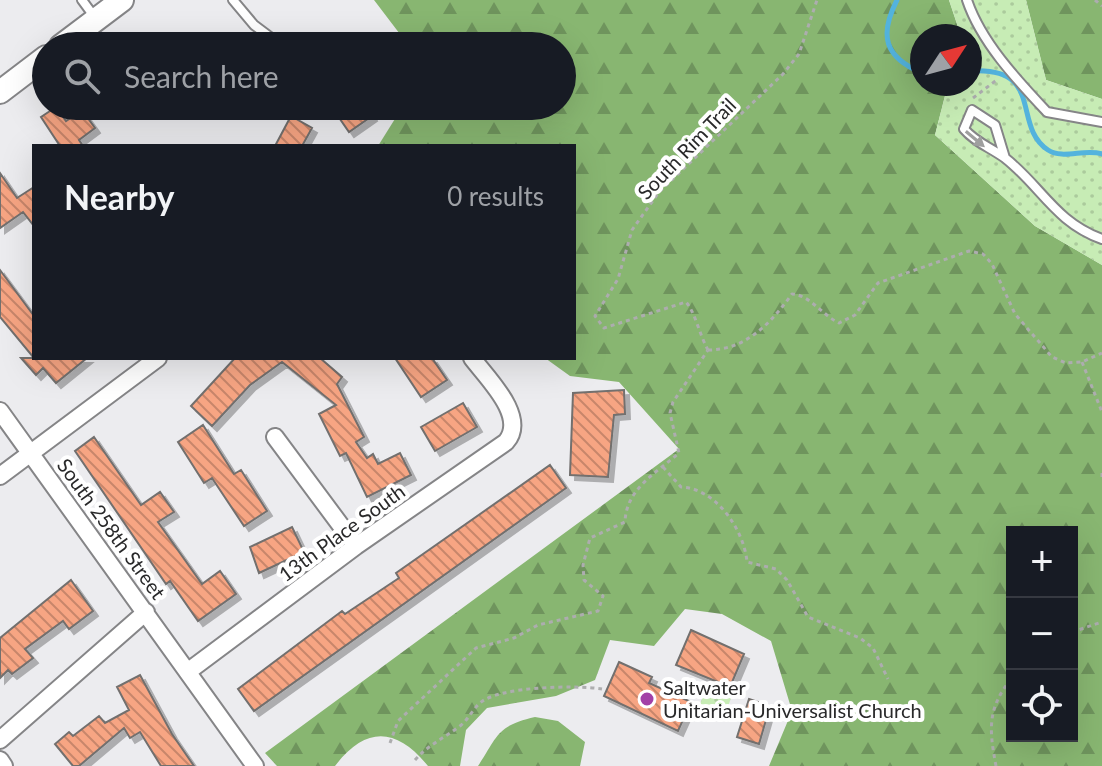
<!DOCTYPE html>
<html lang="en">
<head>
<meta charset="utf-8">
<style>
	:root { --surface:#171b24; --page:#242831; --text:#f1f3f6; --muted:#9ea1a6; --line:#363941 }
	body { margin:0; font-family:Lato,sans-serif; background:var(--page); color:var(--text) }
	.controls { position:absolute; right:24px; bottom:24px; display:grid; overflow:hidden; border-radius:0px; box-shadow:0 8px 32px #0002 }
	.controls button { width:72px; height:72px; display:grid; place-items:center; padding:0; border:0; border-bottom:2px solid var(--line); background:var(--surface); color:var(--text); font:40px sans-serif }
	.compass { position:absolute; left:910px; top:24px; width:72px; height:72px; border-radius:50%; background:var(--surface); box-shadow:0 8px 32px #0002; rotate:54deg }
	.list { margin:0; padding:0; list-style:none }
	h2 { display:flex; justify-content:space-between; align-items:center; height:104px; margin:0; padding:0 32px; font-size:34px }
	h2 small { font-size:26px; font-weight:400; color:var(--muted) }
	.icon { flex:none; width:44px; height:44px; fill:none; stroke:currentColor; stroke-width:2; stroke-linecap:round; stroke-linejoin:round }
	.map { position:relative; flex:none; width:1102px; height:766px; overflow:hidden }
	.search { position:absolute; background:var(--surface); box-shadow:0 8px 32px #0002; left:32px; top:32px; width:544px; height:88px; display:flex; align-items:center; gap:20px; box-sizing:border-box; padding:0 28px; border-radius:44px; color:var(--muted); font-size:30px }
	.panel { position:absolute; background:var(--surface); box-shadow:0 8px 32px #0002; left:32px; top:144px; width:544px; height:216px; border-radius:0px }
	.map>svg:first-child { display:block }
	.forest { fill:url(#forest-firs); fill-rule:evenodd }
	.park { fill:url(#park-dots) }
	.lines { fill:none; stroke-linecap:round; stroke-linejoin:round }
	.stream { stroke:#53b3dd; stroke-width:5 }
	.building { fill:url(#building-back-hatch); stroke:#726f6e; stroke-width:2; filter:url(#shadow) }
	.service-casing { stroke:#858587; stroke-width:12 }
	.minor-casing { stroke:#858587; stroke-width:20 }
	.secondary-casing { stroke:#858587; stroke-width:26 }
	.path { stroke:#adadaf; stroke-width:3; stroke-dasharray:4 4; stroke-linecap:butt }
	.service { stroke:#fff; stroke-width:8 }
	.minor { stroke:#fff; stroke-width:16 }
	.secondary { stroke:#fff; stroke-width:22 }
	.oneway { fill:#9f9f9f }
	.poi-dot { fill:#a240a7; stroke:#fff; stroke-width:3 }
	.labels { text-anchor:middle; stroke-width:8; stroke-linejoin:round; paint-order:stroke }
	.street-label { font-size:20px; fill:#29292a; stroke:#fff }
	.poi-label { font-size:20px; fill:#29292a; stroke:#fff; text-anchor:start }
</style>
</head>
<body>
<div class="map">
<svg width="1102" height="766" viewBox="0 0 1102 766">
	<defs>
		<pattern id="forest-firs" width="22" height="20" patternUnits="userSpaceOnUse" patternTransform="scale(2)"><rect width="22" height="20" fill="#88b671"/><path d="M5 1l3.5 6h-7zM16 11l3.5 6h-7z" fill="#6f945d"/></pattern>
		<pattern id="park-dots" width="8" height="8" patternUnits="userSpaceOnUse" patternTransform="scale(2)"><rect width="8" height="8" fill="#c7ecb5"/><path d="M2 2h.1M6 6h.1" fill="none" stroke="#abca9c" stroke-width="1.8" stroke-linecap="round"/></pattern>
		<pattern id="building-back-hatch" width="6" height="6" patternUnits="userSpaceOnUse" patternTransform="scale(2)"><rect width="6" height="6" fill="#f7a583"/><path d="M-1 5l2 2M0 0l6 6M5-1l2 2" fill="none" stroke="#c8866b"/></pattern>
		<filter id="shadow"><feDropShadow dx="5" dy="5" stdDeviation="0" flood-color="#0004"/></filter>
	</defs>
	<rect width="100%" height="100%" fill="#ececef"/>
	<path class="forest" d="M374,0h575l12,36h-39v48h26l-13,51 100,91 67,39v501h-333l23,-55 -21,-70 -49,-27 -37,-5 -31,37 -44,-6 -15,40 -39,16 -69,12 -21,22 -6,36h-32c-32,-39 -62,-40 -93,0h-58l-12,-13 414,-304 -60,-67 -49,-6 -25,-18h29v-212h-196l25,-40h159v-60h-153zM1012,532h60v204h-60z
		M1026,0h76v99l-56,-19z
		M535,717l23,4 27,21 -5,24h-102c20,-30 18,-40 57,-49z"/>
	<path class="park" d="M949,0h77l20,80 56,19v166l-67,-39 -100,-91 13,-51h22v-48h-9z
		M707,687l24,11 -6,17 -25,-11z"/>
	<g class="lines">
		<path class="stream" d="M897,0c-18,35 -13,57 25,73
			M970,71c76,-5 41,55 78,79 15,10 37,-2 54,4"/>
	</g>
	<path class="building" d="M331,106h34l7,10 -23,16z
		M56,107l10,14 16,-11 13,18 -16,12 4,6h-23l-19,-29z
		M291,116l21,12 -10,18h-27z
		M0,173l17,25 17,-11v39l-11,-14 -23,16z
		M0,270l34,46v42h53l-31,25 -13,-15 -7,7 -15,-17h13l-34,-41z
		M235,358h85l22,19 -5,7 27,53 -8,5 11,16 6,-4 5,10 22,-11 11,22 -44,22 -21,-44 -6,3 -21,-42 17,-9 -54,-43 -32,23 -38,41 -21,-20z
		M395,358h37l15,22 -26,17z
		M624,390l1,24 -11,1 -6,62 -38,-2 3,-82z
		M463,403l14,24 -42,24 -14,-24z
		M203,425l31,49 7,-4 26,41 -23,15 -32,-48 -8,5 -26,-41z
		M94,437l47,68 19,-13 14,20 -16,10 44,62 18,-13 16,23 -38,27 -28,-40 -4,3 -91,-133z
		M550,465l16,23 -312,223 -16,-22 104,-78 3,3 54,-36 -3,-5z
		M292,527l12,25 -45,21 -9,-26z
		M71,580l22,31 -24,18 -6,-8 -38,28 8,9 -21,16 -4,-4 -8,8v-40z
		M691,630l53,24 -14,33 -54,-22z
		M619,662l33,15 -3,6 42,19 -13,29 -74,-35z
		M140,675l32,59 22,32h-33l-21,-34 -10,6 -6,-10 -45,38h-6l-18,-22 14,-12 4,4 26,-20 6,7 24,-13 -12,-23z
		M749,699l21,7 -11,38 -22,-7z"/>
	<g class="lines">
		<g class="service-casing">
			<path id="service" d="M82,0l14,19
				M233,0l21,25 28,21
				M967,0c14,42 50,80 80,112l55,10
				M1005,158l-10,-33 -23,-15 -8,19c12,14 26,18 41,29 36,28 50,64 97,81"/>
		</g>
		<g class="minor-casing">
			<path id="minor" d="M0,411l255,355
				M275,437l81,109
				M0,476l158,-118
				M190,670l166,-124 150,-104c22,-25 -19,-64 -34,-84
				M0,740l146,-128
				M0,760l4,6"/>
		</g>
		<g class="secondary-casing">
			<path id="secondary" d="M61,46l61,-46
				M0,92l46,-35"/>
		</g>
		<path class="path" d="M1095,0l7,6
			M973,98l25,-19
			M708,350c-8,-14 -13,-38 -22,-48l-82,26 -9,-12 23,-37 14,-49 27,-38 124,-118 16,-20 18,-54
			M708,350c38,0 63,-27 84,-56 18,1 30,21 47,29l16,-8 23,-32 91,-32 14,3 9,10 23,50 37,43 14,6 16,-1 20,-9
			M1082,362l20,50
			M663,467l18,20c34,1 63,42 66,75l29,7 11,11 21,37 52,21 13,10 15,31
			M1102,473v8
			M1072,632l30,-10
			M390,743l8,-22 78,-73 38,-10 24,-13 60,-14 5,-15 -19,-16 -1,-15 7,-27 35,-16c1,-33 31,-49 54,-69l-9,-40 3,-11 35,-52
			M415,760c13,-15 29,-22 45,-34 8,-6 12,-16 20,-23 19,-17 97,-18 122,-14
			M996,766c-7,-37 -9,-58 16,-88"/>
		<use href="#service" class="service"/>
		<use href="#minor" class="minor"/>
		<use href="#secondary" class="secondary"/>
	</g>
	<defs><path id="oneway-solid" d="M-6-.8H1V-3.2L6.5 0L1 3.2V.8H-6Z" transform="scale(2)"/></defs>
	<use class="oneway" href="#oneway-solid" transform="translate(975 139) rotate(40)"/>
	<circle class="poi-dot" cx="647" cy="699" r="8"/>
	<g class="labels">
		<g class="street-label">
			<text transform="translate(687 149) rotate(-46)" y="7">South Rim Trail</text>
			<text transform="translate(111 529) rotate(54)" y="7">South 258th Street</text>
			<text transform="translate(342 533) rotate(-36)" y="7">13th Place South</text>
		</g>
		<g class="poi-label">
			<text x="663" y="695">Saltwater<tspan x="663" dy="23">Unitarian-Universalist Church</tspan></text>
		</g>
	</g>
</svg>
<div class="controls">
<button>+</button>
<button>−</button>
<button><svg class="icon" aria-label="locate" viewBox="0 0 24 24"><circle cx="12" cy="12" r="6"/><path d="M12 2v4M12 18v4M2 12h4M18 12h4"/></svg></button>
</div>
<svg class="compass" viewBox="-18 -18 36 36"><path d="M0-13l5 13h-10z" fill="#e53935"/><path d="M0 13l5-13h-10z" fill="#9ea1a6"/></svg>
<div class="search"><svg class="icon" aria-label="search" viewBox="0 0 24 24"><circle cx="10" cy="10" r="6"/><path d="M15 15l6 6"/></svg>Search here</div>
<section class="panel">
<h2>Nearby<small>0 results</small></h2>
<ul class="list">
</ul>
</section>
</div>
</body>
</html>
